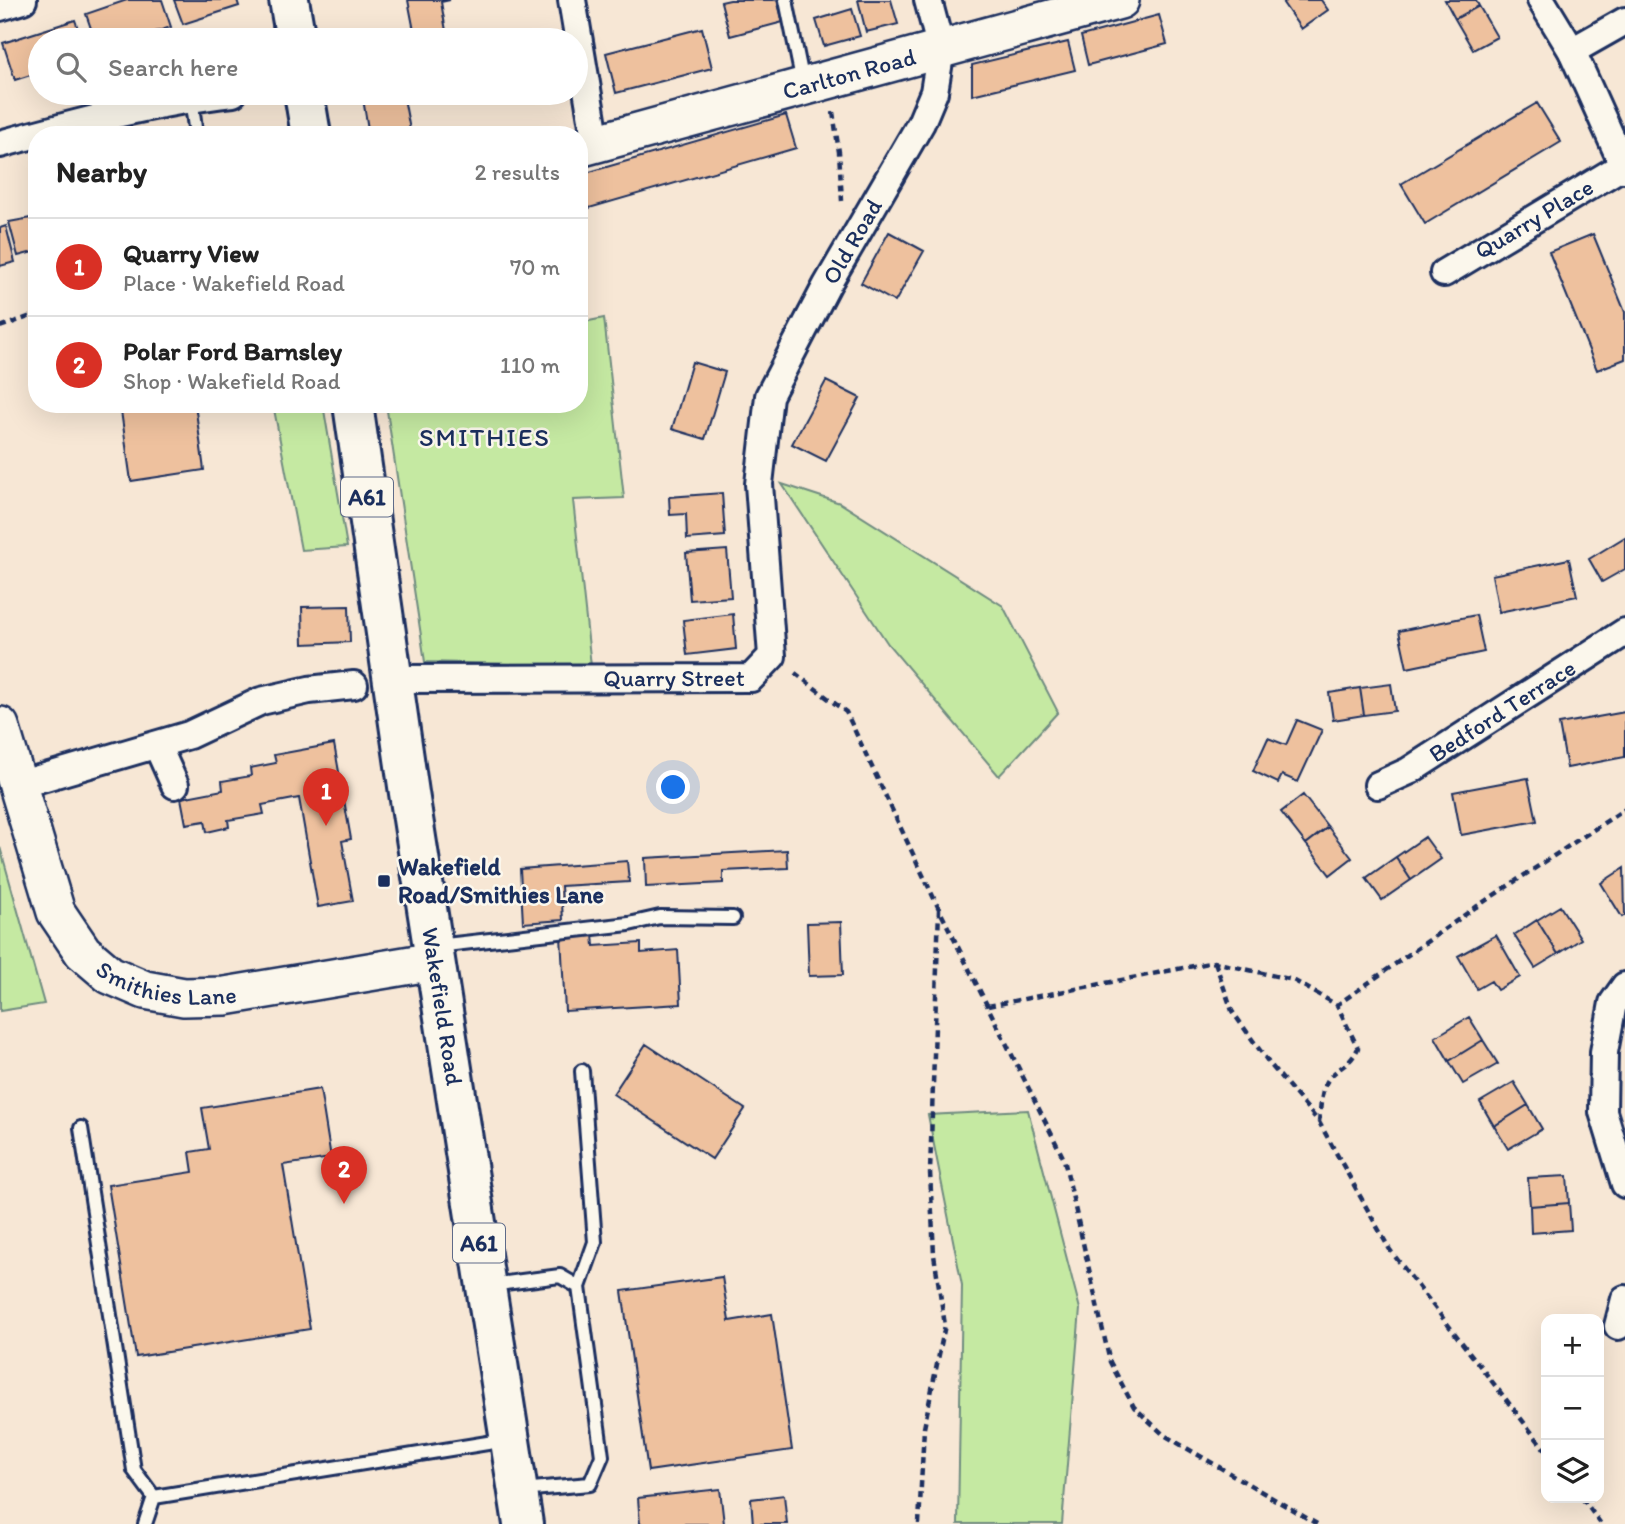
<!DOCTYPE html>
<html lang="en">
<head>
<meta charset="utf-8">
<style>
	:root { --surface:#fff; --page:#f6f6f6; --text:#222; --muted:#767676; --line:#e0e0e0; --accent:#d93025 }
	body { margin:0; font-family:Itim,sans-serif; background:var(--page); color:var(--text) }
	.controls { position:absolute; right:21px; bottom:21px; display:grid; overflow:hidden; border-radius:14px; box-shadow:0 7px 28px #0002 }
	.controls button { width:63px; height:63px; display:grid; place-items:center; padding:0; border:0; border-bottom:2px solid var(--line); background:var(--surface); color:var(--text); font:35px sans-serif }
	.you { position:absolute; left:674px; top:788px; width:24px; height:24px; margin:-18px; border:5px solid #fff; border-radius:50%; background:#1a73e8; box-shadow:0 0 0 10px #1a73e833 }
	.badge { display:grid; place-items:center; width:46px; height:46px; border-radius:50%; background:var(--accent); color:#fff; font-size:23px; font-weight:700 }
	.pin { position:absolute; translate:-50% -58px; filter:drop-shadow(0 2px 4px #0008) }
	.pin::after { content:''; position:absolute; top:37px; width:24px; height:21px; background:inherit; clip-path:polygon(0 0,100% 0,50% 100%) }
	.list { margin:0; padding:0; list-style:none }
	h2 { display:flex; justify-content:space-between; align-items:center; height:91px; margin:0; padding:0 28px; font-size:30px }
	h2 small { font-size:23px; font-weight:400; color:var(--muted) }
	.list li { display:grid; grid-template-columns:46px 1fr auto; gap:21px; align-items:center; box-sizing:border-box; height:98px; padding:0 28px; border-top:2px solid var(--line) }
	.list b { display:block; font-size:26px; white-space:nowrap }
	.list p { margin:0; font-size:23px; white-space:nowrap; color:var(--muted) }
	.list em { font-size:23px; font-style:normal; color:var(--muted) }
	.icon { flex:none; width:38px; height:38px; fill:none; stroke:currentColor; stroke-width:2; stroke-linecap:round; stroke-linejoin:round }
	.map { position:relative; flex:none; width:1625px; height:1524px; overflow:hidden }
	.search { position:absolute; background:var(--surface); box-shadow:0 7px 28px #0002; left:28px; top:28px; width:560px; height:77px; display:flex; align-items:center; gap:18px; box-sizing:border-box; padding:0 24px; border-radius:38px; color:var(--muted); font-size:26px }
	.panel { position:absolute; background:var(--surface); box-shadow:0 7px 28px #0002; left:28px; top:126px; width:560px; height:287px; border-radius:28px }
	.map>svg:first-child { display:block }
	.green { fill:#c5e9a2; stroke:#708c80; stroke-width:2 }
	.building { fill:#eec19e; stroke:#1b2f5e; stroke-width:2 }
	.lines { fill:none; stroke-linecap:round; stroke-linejoin:round }
	.lane-casing { stroke:#1b2f5e; stroke-width:18 }
	.street-casing { stroke:#1b2f5e; stroke-width:32 }
	.secondary-casing { stroke:#1b2f5e; stroke-width:42 }
	.primary-casing { stroke:#1b2f5e; stroke-width:44 }
	.path { stroke:#1b2f5e; stroke-width:4.5; stroke-dasharray:7 5; stroke-linecap:butt }
	.lane { stroke:#fbf7ec; stroke-width:12 }
	.street { stroke:#fbf7ec; stroke-width:26 }
	.secondary { stroke:#fbf7ec; stroke-width:37 }
	.primary { stroke:#fbf7ec; stroke-width:38 }
	.poi-dot { fill:#1b2f5e; stroke:#fbf7ec; stroke-width:2.5 }
	.labels { text-anchor:middle; stroke-width:5; stroke-linejoin:round; paint-order:stroke }
	.shield { fill:#fbf7ec; stroke:#5e6b89; stroke-width:2 }
	.shield-label { font-size:23px; font-weight:bold; fill:#1b2f5e }
	.street-label { font-size:24px; fill:#1b2f5e; stroke:#fbf7ec }
	.poi-label { font-size:24px; font-weight:bold; fill:#1b2f5e; stroke:#fbf7ec; text-anchor:start }
	.neighbourhood-label { font-size:26px; letter-spacing:2px; fill:#1b2f5e; stroke:#fbf7ec }
</style>
</head>
<body>
<div class="map">
<svg width="1625" height="1524" viewBox="0 0 1625 1524">
	<rect width="100%" height="100%" fill="#f7e7d5"/>
	<filter id="ink" filterUnits="userSpaceOnUse"><feTurbulence type="fractalNoise" baseFrequency=".0143" numOctaves="2"/><feDisplacementMap in="SourceGraphic" scale="14" xChannelSelector="R" yChannelSelector="G"/><feConvolveMatrix kernelMatrix="1 2 1 2 8 2 1 2 1" color-interpolation-filters="sRGB"/></filter>
	<g filter="url(#ink)">
		<path class="green" d="M604,318l20,180 -51,2 18,166 -166,-4 -39,-258h193v-81z
			M273,404h50l24,143 -46,3z
			M782,484l58,19 163,103 55,106 -59,64 -111,-132z
			M0,847l44,157 -44,7z
			M1028,1110l52,199 -18,215h-104l4,-239 -34,-170z"/>
		<path class="building" d="M127,0h35l9,27 -42,13h-34l-9,-26z
			M174,0h63l2,6 -56,18z
			M408,0h42l-9,2 5,29 -31,5z
			M730,0h47l6,22 -53,14 -9,-34z
			M858,0h33l7,24 -32,8z
			M1287,0h34l7,10 -27,19 -18,-26z
			M1445,0h31l3,6 -24,13z
			M1479,6l18,31 -24,13 -18,-31z
			M852,9l8,27 -36,10 -8,-26z
			M1159,15l8,29 -79,21 -7,-29z
			M75,20l7,20h-42v32l-25,8 -12,-37z
			M702,28l10,40 -96,25 -10,-40z
			M1068,42l7,28 -103,25v-30z
			M362,93h41l8,42h-42z
			M470,93h32l-29,8z
			M1537,103l24,39 -136,82 -24,-40z
			M786,115l10,33 -217,63v-36z
			M31,218l6,33 -19,5 -9,-34z
			M6,226l9,36 -15,4v-38z
			M889,232l35,19 -29,51 -34,-19z
			M1593,234l32,78v47l-28,11 -48,-118z
			M692,362l33,10 -20,67 -33,-10z
			M826,381l34,17 -34,63 -34,-17z
			M120,404h75l9,66 -73,11z
			M722,493l3,43 -38,3 -1,-25 -16,1 -1,-18z
			M1625,537v32l-23,13 -13,-23z
			M727,550l4,47 -41,3 -4,-47z
			M1569,559l8,37 -78,16 -7,-37z
			M349,606l1,36 -47,2 -1,-37z
			M733,614l3,35 -49,6 -4,-35z
			M1476,615l8,37 -77,16 -8,-37z
			M1391,684l4,27 -31,4 -4,-27z
			M1360,688l4,27 -31,5 -4,-27z
			M1625,712v45l-58,11 -8,-44z
			M1297,720l25,10 -24,52 -16,-7 -4,8 -25,-12 15,-33 18,7z
			M334,744l17,95 -9,2 11,60 -35,6 -19,-109 -37,7 2,9 -36,6 1,7 -22,5 -2,-11 -19,3 -5,-26 42,-8 -1,-9 29,-5 -1,-8 26,-5 -2,-8z
			M1528,778l9,43 -76,14 -8,-43z
			M1303,795l25,32 -22,17 -25,-32z
			M1328,827l24,31 -22,17 -24,-31z
			M1425,837l16,22 -30,21 -15,-23z
			M787,850l1,18 -65,3v12l-77,4 -1,-29z
			M1396,857l15,23 -29,20 -16,-22z
			M627,861l2,21 -68,4 2,34 -40,3 -3,-54z
			M1624,868l1,47 -3,2 -21,-34z
			M1560,906l21,33 -23,15 -21,-34z
			M1537,920l21,34 -23,14 -21,-33z
			M841,922l2,53 -34,1 -2,-53z
			M593,934l1,12 47,-3v10l37,-3 3,54 -116,7 -4,-75z
			M1496,935l24,42 -23,13 -6,-9 -14,8 -19,-33z
			M1469,1017l14,23 -34,21 -14,-24z
			M1483,1040l15,24 -35,20 -14,-23z
			M646,1044l99,65 -33,50 -99,-65z
			M1514,1082l14,23 -34,21 -14,-24z
			M320,1089l11,69 -48,7 27,164 -174,28 -28,-172 85,-13 -3,-20 19,-3 -7,-41z
			M1528,1105l14,24 -34,20 -14,-23z
			M1567,1176l2,27 -39,3 -2,-28z
			M1569,1203l2,27 -40,3 -1,-27z
			M722,1277l7,44 43,-7 20,136 -144,21 -26,-180z
			M720,1489l4,35h-84l-2,-26z
			M784,1495l3,29h-34l-2,-25z"/>
		<g class="lines">
			<g class="lane-casing">
				<path id="lane" d="M786,0l17,83
					M191,98l5,37
					M437,946l192,-22 31,-7 73,1
					M81,1128l53,342 20,27
					M490,1285l70,-9 19,11 23,169 -12,28 -69,6
					M579,1287l16,-45 -13,-171
					M145,1524l9,-27 352,-57"/>
			</g>
			<g class="street-casing">
				<g id="street">
					<path d="M572,0l24,143"/>
					<path d="M1541,0l31,51 53,118"/>
					<path d="M0,7l23,-7"/>
					<path d="M1572,51l53,-30"/>
					<path d="M0,144c77,-21 154,-42 233,-51"/>
					<path id="s1" d="M1444,273l180,-108"/>
					<path id="s2" d="M394,679l357,-1 21,-22 -13,-172 10,-88 58,-111 94,-162 13,-31 7,-43 -13,-49"/>
					<path d="M157,745l18,40"/>
					<path d="M18,785l171,-50 72,-34 48,-11 45,-5"/>
					<path id="s3" d="M1378,785l31,-14 216,-139"/>
					<path d="M1625,986l-12,17 -9,49 -1,60 22,72"/>
					<path d="M1618,1326l7,-27"/>
				</g>
			</g>
			<g class="secondary-casing">
				<g id="secondary">
					<path id="s4" d="M579,148l541,-148"/>
					<path id="s5" d="M0,726l56,186 27,40 27,23 35,15 39,7 41,-1 210,-35"/>
				</g>
			</g>
			<g class="primary-casing">
				<g id="primary">
					<path d="M289,0l7,40"/>
					<path d="M304,93l7,42"/>
					<path id="s6" d="M353,404l56,389 114,731"/>
				</g>
			</g>
			<path class="path" d="M833,112l6,40 3,49
				M0,327l37,-13
				M795,673l51,39 93,197 125,250 46,203 24,45 30,28 153,89
				M1215,962l17,49 37,52 50,59 71,128 156,201
				M988,1006l226,-44 79,18 44,25 139,-98 149,-98
				M1319,1122c2,-14 1,-33 11,-45 11,-12 20,-11 28,-29l-21,-43
				M1582,1498l19,26
				M919,1524l5,-96 21,-103 -11,-70 -4,-83 9,-263"/>
			<use href="#lane" class="lane"/>
			<use href="#street" class="street"/>
			<use href="#secondary" class="secondary"/>
			<use href="#primary" class="primary"/>
		</g>
	</g>
	<rect class="poi-dot" x="377" y="874" width="14" height="14" rx="3.5"/>
	<g class="labels">
		<g class="shield">
			<rect x="341" y="477.5" width="52" height="39" rx="5"/>
			<rect x="453" y="1223.5" width="52" height="39" rx="5"/>
		</g>
		<g class="shield-label">
			<text x="367" y="505">A61</text>
			<text x="479" y="1251">A61</text>
		</g>
		<g class="street-label">
			<text dy="8" stroke="none"><textPath href="#s4" startOffset="280">Carlton Road</textPath></text>
			<text dy="8" stroke="none"><textPath href="#s1" startOffset="105">Quarry Place</textPath></text>
			<text dy="8" stroke="none"><textPath href="#s2" startOffset="824">Old Road</textPath></text>
			<text dy="8" stroke="none"><textPath href="#s2" startOffset="280">Quarry Street</textPath></text>
			<text dy="8" stroke="none"><textPath href="#s3" startOffset="145">Bedford Terrace</textPath></text>
			<text dy="8" stroke="none"><textPath href="#s5" startOffset="336">Smithies Lane</textPath></text>
			<text dy="8" stroke="none"><textPath href="#s6" startOffset="609">Wakefield Road</textPath></text>
		</g>
		<g class="poi-label">
			<text x="398" y="875">Wakefield<tspan x="398" dy="28">Road/Smithies Lane</tspan></text>
		</g>
		<g class="neighbourhood-label">
			<text x="485" y="446">SMITHIES</text>
		</g>
	</g>
</svg>
<div class="controls">
<button>+</button>
<button>−</button>
<button><svg class="icon" aria-label="layers" viewBox="0 0 24 24"><path d="M12 4l9 5-9 5-9-5zM3 14l9 5 9-5"/></svg></button>
</div>
<div class="you"></div>
<div class="pin badge" style="left:326px;top:826px">1</div>
<div class="pin badge" style="left:344px;top:1204px">2</div>
<div class="search"><svg class="icon" aria-label="search" viewBox="0 0 24 24"><circle cx="10" cy="10" r="6"/><path d="M15 15l6 6"/></svg>Search here</div>
<section class="panel">
<h2>Nearby<small>2 results</small></h2>
<ul class="list">
<li><span class="badge">1</span><div><b>Quarry View</b><p>Place · Wakefield Road</p></div><em>70 m</em></li>
<li><span class="badge">2</span><div><b>Polar Ford Barnsley</b><p>Shop · Wakefield Road</p></div><em>110 m</em></li>
</ul>
</section>
</div>
</body>
</html>
